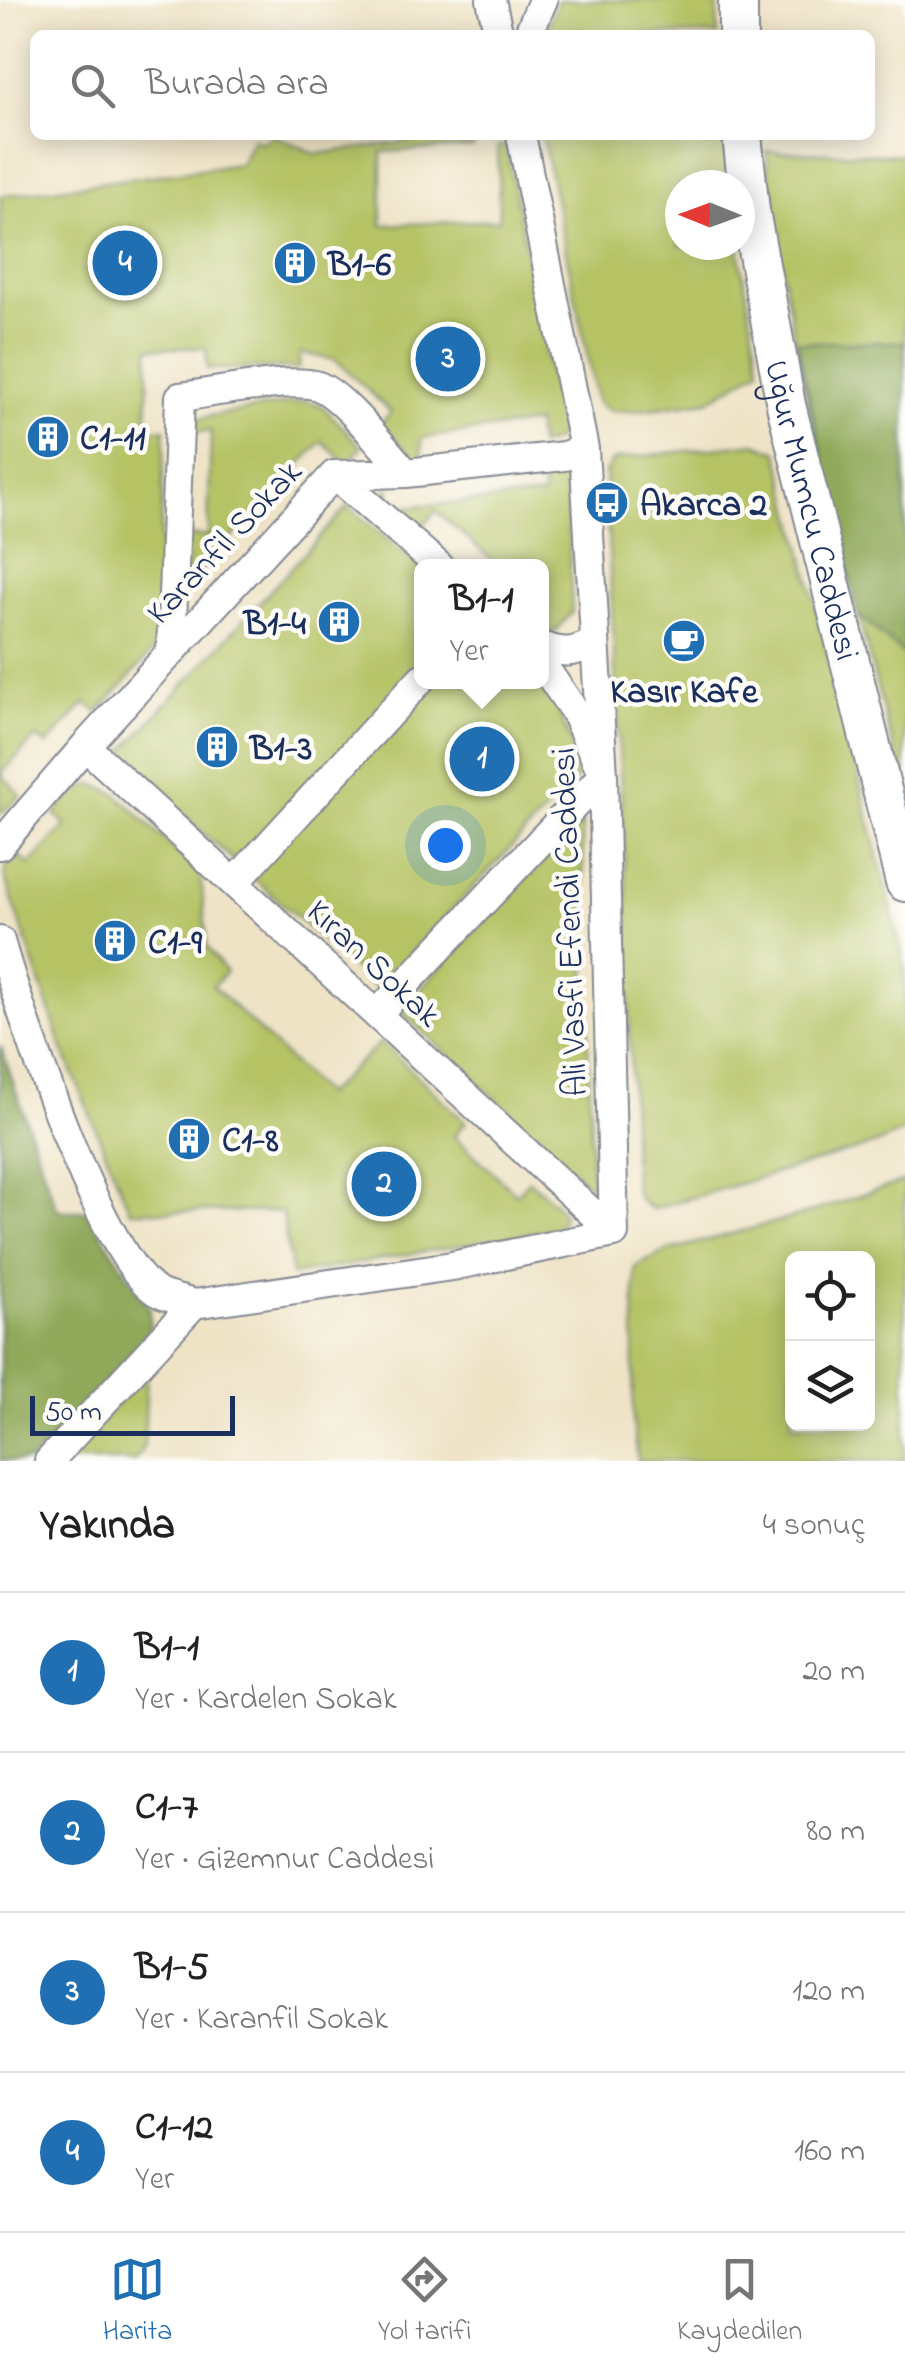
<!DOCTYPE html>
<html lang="tr">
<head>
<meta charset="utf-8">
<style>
	:root { --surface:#fff; --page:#f6f6f6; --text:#222; --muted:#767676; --line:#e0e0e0; --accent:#1f6fb2 }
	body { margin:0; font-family:"Indie Flower",sans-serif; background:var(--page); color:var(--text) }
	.controls { position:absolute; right:30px; bottom:30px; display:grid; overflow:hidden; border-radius:15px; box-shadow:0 5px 25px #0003 }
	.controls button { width:90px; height:90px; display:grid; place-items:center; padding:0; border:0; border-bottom:2px solid var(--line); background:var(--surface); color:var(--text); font:50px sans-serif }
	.compass { position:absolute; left:665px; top:170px; width:90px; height:90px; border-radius:50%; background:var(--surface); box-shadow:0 5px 25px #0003; rotate:271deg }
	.scale { position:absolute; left:30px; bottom:25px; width:205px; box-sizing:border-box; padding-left:10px; border:5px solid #1b2f5e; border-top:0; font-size:28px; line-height:35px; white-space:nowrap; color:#1b2f5e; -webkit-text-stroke:8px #fdfcf7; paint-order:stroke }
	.you { position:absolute; left:445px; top:845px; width:35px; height:35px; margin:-25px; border:8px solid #fff; border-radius:50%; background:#1a73e8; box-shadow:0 0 0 15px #1a73e833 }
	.badge { display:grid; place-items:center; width:65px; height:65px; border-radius:50%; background:var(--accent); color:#fff; font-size:32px; font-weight:700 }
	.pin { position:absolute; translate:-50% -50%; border:5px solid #fff; box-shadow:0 2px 10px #0006 }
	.popup { position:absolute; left:414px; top:559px; width:135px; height:130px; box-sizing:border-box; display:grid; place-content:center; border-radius:15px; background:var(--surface); filter:drop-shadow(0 2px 8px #0005); font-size:32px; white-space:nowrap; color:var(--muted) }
	.popup b { font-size:38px; color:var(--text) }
	.popup::after { content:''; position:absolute; left:50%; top:100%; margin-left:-20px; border:20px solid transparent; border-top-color:var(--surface) }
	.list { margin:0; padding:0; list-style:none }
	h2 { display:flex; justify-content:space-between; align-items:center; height:130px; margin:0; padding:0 40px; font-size:42px }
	h2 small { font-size:32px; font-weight:400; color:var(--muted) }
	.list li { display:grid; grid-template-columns:65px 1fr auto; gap:30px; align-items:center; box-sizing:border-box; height:160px; padding:0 40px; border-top:2px solid var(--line) }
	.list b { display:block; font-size:38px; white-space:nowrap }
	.list p { margin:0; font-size:32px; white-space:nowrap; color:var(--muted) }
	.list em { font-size:32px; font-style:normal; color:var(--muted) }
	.icon { flex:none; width:55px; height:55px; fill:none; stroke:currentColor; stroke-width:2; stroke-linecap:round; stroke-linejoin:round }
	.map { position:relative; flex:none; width:905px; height:1461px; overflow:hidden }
	.search { position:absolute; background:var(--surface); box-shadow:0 5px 25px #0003; left:30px; right:30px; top:30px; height:110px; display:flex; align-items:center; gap:25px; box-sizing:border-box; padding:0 35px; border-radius:15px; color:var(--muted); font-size:38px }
	.sheet { height:770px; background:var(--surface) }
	nav { display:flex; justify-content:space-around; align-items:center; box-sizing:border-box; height:140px; border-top:2px solid var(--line); background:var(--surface); font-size:28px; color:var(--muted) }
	nav a { display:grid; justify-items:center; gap:5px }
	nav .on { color:var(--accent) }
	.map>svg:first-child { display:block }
	.green { fill:#b5c365; stroke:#687962; stroke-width:2.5; fill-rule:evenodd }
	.forest { fill:#90a95a; stroke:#566c5c; stroke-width:2.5 }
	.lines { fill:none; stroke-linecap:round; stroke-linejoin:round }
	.street-casing { stroke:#858992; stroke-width:32 }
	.secondary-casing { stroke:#858992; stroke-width:42 }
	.street { stroke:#fff; stroke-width:28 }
	.secondary { stroke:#fff; stroke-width:38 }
	.labels { text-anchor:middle; stroke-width:9; stroke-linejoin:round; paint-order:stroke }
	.poi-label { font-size:35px; font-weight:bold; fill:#1b2f5e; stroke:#fdfcf7; text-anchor:start }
	.street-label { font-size:35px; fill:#1b2f5e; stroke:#fdfcf7 }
</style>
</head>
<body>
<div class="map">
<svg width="905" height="1461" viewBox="0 0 905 1461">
	<rect width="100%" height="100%" fill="#fdfcf7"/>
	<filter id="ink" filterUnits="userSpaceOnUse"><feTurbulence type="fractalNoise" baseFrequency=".01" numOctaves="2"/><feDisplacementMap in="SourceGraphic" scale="20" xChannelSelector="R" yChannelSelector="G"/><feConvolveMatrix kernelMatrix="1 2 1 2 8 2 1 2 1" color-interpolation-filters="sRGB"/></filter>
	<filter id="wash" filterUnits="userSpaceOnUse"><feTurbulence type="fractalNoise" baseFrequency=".0048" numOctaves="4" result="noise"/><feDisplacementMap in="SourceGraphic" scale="40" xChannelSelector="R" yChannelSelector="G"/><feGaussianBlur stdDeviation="2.25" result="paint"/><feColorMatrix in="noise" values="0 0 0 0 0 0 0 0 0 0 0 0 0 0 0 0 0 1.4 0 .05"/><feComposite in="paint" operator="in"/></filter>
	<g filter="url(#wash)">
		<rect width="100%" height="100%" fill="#efe3c6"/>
		<path class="green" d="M558,0h159l1,35h-174z
			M274,135l42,19 113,-15 5,-4h42l-3,12 -91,5v73l117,-5 -1,-74 8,-1 55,289 -6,7 -16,5 -3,-23 -115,15 1,21h-7l-35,-35 11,-12 -55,-52 -36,-7 -1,15 -92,1 -1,-21h-57l-2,81h18l-9,218 -58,66 -12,-10 -39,42 -11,-8 -35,37 20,22 -21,18v-618l240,-32 13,-25 10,3z
			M542,135h183l5,50h-50v60h58l22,124 -52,32 -73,10h-25l-13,-8z
			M766,151l139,4v636c-56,-207 -116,-428 -139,-640z
			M305,401l16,4 41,42 -15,17 -25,-23 -135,145v-50h21l3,-105 -21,1 11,-14 8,-2z
			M756,443l22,9 127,513v166l-32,14 -220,64c-20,-8 -19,-23 -20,-42l-7,-279 -21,-415 5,-10 7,-4z
			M555,471l11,6 6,135 -16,19 -12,2 -2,-67h-43l-63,-55 -19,21 -37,-33 1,-5 8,-6 2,20 152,-12 -2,-24z
			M348,506l74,62v114l123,-1 36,84 -5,14 -199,210 -259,-232z
			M94,784l23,10 84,81 6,72 19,25 -13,14 112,109 56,-53 85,80 -12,14 62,58 13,-14 27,24 7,11 -2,8 -8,6 -261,46 -10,-63 -152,-1 -68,-164 -58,-172 5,-13 8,-8 12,11 37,-40 -11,-11c11,-14 21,-27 39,-30z
			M582,823l10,365 -192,-177 101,-109z
			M905,1181v280h-267l-5,-38 2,-156 32,-16 132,-35zM792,1258h76v166h-76z
			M147,1371l-3,75 -10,15h-68z"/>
		<path class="forest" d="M797,342h108v313l-47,-40z
			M0,1045l56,162 6,4h25l63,98v18l-9,16 -110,118h-31z"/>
	</g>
	<g filter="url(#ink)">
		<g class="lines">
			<g class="street-casing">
				<path id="street" d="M491,0l8,35
					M528,35l15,-35
					M521,135l63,314 19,326 11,458
					M334,475l105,91
					M542,646c21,8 32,8 52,-4
					M171,653l9,-256c32,-4 110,-20 138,-11 25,9 69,66 88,87
					M85,746l529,487
					M0,845l85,-99 249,-271 72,-2 158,-17 20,-7
					M245,871l177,-193
					M0,941c20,70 100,316 157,351 10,6 26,8 37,12
					M377,1014l226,-239 -28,-63 -33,-48
					M49,1461l145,-157 258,-38 162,-33"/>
			</g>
			<g class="secondary-casing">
				<g id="secondary">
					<path d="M738,0v35"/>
					<path id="s1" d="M742,135l8,76 36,194 119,477"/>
				</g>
			</g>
			<use href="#street" class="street"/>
			<use href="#secondary" class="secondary"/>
		</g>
	</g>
	<defs>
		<g id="building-disc" transform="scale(2.25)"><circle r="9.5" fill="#1f6fb2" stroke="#fdfcf7"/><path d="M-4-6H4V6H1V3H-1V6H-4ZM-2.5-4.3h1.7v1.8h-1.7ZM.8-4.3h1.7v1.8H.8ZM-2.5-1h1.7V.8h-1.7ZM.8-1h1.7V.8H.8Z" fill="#fff"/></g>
		<g id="bus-disc" transform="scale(2.25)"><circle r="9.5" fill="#1f6fb2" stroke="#fdfcf7"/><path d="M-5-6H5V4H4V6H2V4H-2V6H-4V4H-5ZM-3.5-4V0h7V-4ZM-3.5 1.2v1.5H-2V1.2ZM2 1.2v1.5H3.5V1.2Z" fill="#fff"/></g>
		<g id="cafe-disc" transform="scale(2.25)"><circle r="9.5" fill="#1f6fb2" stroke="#fdfcf7"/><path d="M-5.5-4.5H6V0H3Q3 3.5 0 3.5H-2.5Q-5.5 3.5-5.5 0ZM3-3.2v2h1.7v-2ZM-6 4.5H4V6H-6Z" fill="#fff"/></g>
	</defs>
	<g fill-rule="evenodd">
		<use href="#building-disc" x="295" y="263"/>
		<use href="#building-disc" x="48" y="437"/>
		<use href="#bus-disc" x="607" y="503"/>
		<use href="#building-disc" x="339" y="622"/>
		<use href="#cafe-disc" x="684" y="641"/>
		<use href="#building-disc" x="217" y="747"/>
		<use href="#building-disc" x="115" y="941"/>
		<use href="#building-disc" x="189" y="1139"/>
	</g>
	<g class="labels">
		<g class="poi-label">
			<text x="328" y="275">B1-6</text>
			<text x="80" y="449">C1-11</text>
			<text x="640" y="515">Akarca 2</text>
			<text x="306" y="634" text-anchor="end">B1-4</text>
			<text x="684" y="702" text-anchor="middle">Kasır Kafe</text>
			<text x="250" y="759">B1-3</text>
			<text x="148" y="953">C1-9</text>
			<text x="222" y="1151">C1-8</text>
		</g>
		<g class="street-label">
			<text dy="12" stroke="none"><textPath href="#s1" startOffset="382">Uğur Mumcu Caddesi</textPath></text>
			<text transform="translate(223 541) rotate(-47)" y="12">Karanfil Sokak</text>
			<text transform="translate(568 922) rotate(-92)" y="12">Ali Vasfi Efendi Caddesi</text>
			<text transform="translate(375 962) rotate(43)" y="12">Kıran Sokak</text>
		</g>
	</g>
</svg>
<div class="controls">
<button><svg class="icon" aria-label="locate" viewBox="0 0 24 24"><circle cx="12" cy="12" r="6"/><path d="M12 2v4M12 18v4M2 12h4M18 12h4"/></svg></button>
<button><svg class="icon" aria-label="layers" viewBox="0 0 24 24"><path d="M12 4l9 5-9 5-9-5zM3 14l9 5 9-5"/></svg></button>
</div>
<svg class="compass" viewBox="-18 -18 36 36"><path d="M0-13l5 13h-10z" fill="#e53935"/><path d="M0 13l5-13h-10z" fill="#767676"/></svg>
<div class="scale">50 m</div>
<div class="you"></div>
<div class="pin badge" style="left:482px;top:759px">1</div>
<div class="popup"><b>B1-1</b>Yer</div>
<div class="pin badge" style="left:384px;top:1184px">2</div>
<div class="pin badge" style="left:448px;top:359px">3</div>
<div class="pin badge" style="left:125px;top:263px">4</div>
<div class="search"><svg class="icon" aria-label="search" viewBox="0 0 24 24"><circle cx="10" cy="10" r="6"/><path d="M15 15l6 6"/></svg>Burada ara</div>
</div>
<section class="sheet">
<h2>Yakında<small>4 sonuç</small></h2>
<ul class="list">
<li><span class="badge">1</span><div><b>B1-1</b><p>Yer · Kardelen Sokak</p></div><em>20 m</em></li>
<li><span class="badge">2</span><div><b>C1-7</b><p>Yer · Gizemnur Caddesi</p></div><em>80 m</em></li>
<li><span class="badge">3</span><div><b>B1-5</b><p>Yer · Karanfil Sokak</p></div><em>120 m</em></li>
<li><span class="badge">4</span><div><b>C1-12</b><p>Yer</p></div><em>160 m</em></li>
</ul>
</section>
<nav>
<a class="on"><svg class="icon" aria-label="map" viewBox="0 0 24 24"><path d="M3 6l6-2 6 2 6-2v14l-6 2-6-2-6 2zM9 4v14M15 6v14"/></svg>Harita</a>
<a><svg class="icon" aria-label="directions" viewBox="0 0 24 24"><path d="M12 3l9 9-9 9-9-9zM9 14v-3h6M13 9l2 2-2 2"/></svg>Yol tarifi</a>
<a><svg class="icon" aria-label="saved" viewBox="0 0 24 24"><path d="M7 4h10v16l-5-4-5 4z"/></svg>Kaydedilen</a>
</nav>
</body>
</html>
